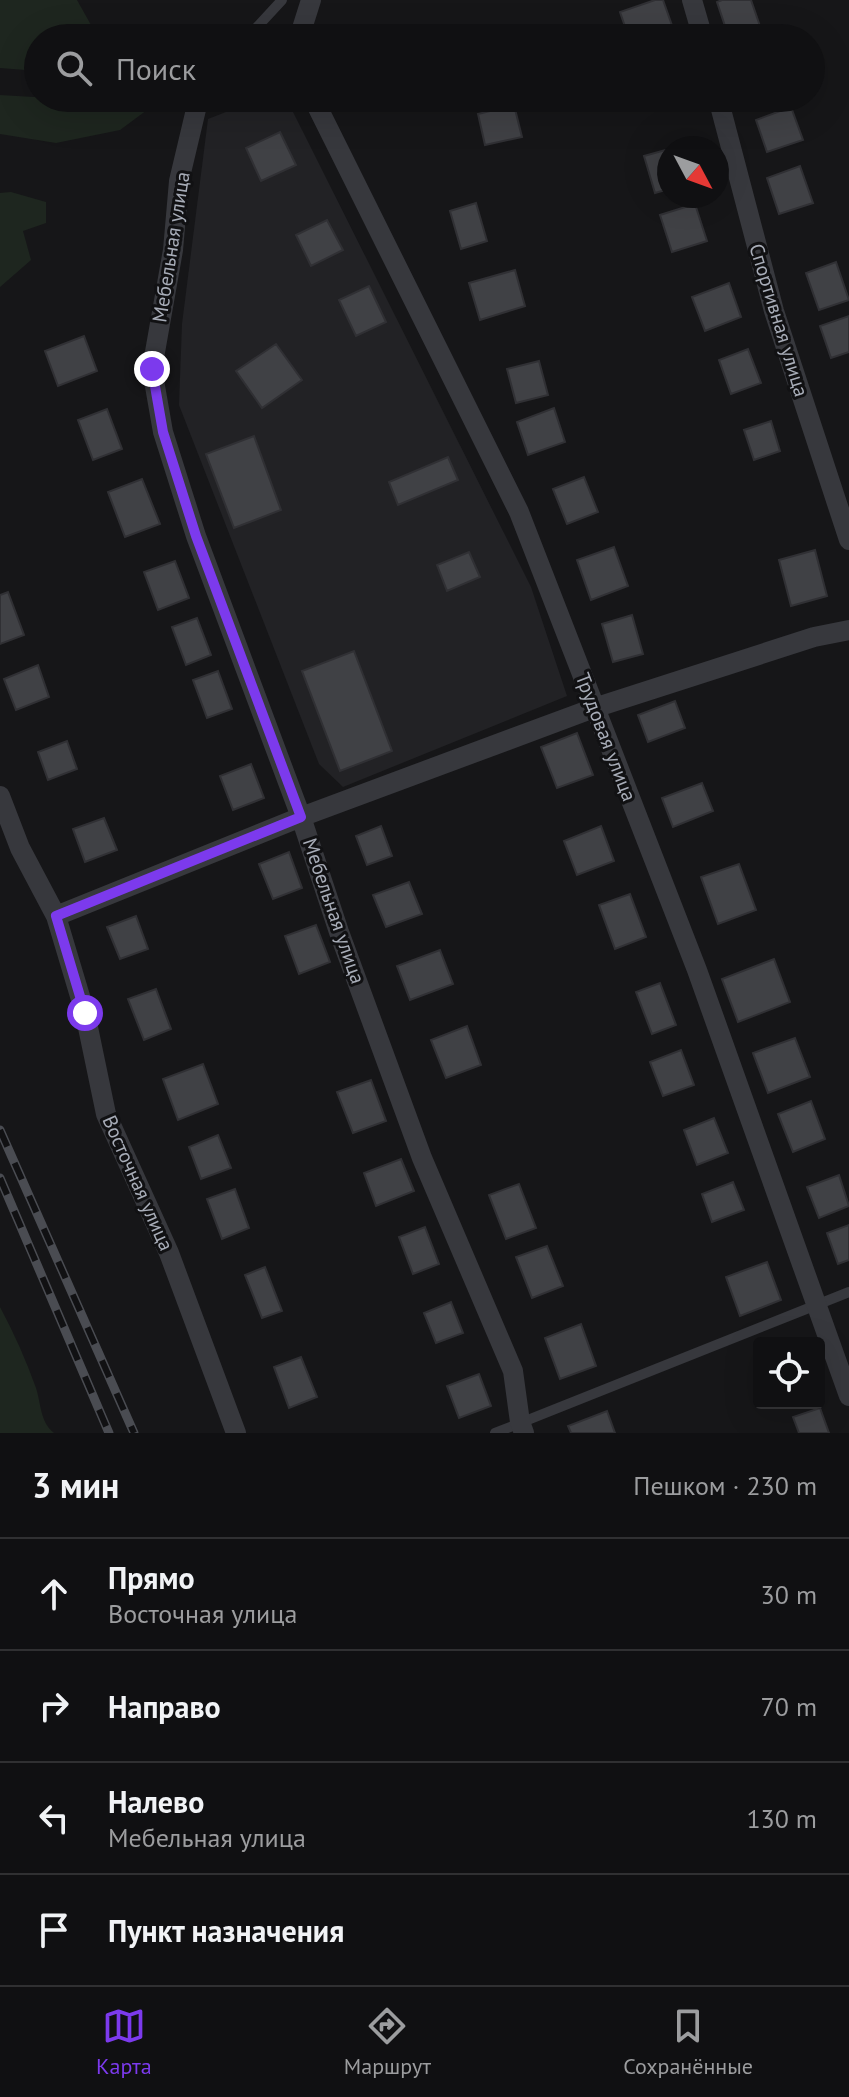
<!DOCTYPE html>
<html lang="ru">
<head>
<meta charset="utf-8">
<style>
	:root { --surface:#101012; --page:#19191b; --text:#f1f3f6; --muted:#9c9d9f; --line:#303032; --accent:#7c3aed }
	body { margin:0; font-family:"PT Sans",sans-serif; background:var(--page); color:var(--text) }
	.controls { position:absolute; right:24px; bottom:24px; display:grid; overflow:hidden; border-radius:8px; box-shadow:0 8px 32px #0002 }
	.controls button { width:72px; height:72px; display:grid; place-items:center; padding:0; border:0; border-bottom:2px solid var(--line); background:var(--surface); color:var(--text); font:40px sans-serif }
	.compass { position:absolute; left:657px; top:136px; width:72px; height:72px; border-radius:50%; background:var(--surface); box-shadow:0 8px 32px #0002; rotate:131deg }
	.stop { position:absolute; width:24px; height:24px; margin:-18px; border:6px solid #7c3aed; border-radius:50%; background:#fff }
	.stop.end { background:#7c3aed; border-color:#fff; box-shadow:0 2px 8px #0008 }
	.list { margin:0; padding:0; list-style:none }
	h2 { display:flex; justify-content:space-between; align-items:center; height:104px; margin:0; padding:0 32px; font-size:34px }
	h2 small { font-size:26px; font-weight:400; color:var(--muted) }
	.list li { display:grid; grid-template-columns:52px 1fr auto; gap:24px; align-items:center; box-sizing:border-box; height:112px; padding:0 32px; border-top:2px solid var(--line) }
	.list b { display:block; font-size:30px; white-space:nowrap }
	.list p { margin:0; font-size:26px; white-space:nowrap; color:var(--muted) }
	.list em { font-size:26px; font-style:normal; color:var(--muted) }
	.icon { flex:none; width:44px; height:44px; fill:none; stroke:currentColor; stroke-width:2; stroke-linecap:round; stroke-linejoin:round }
	.map { position:relative; flex:none; width:849px; height:1433px; overflow:hidden }
	.search { position:absolute; background:var(--surface); box-shadow:0 8px 32px #0002; left:24px; right:24px; top:24px; height:88px; display:flex; align-items:center; gap:20px; box-sizing:border-box; padding:0 28px; border-radius:44px; color:var(--muted); font-size:30px }
	.sheet { height:552px; background:var(--surface) }
	nav { display:flex; justify-content:space-around; align-items:center; box-sizing:border-box; height:112px; border-top:2px solid var(--line); background:var(--surface); font-size:22px; color:var(--muted) }
	nav a { display:grid; justify-items:center; gap:4px }
	nav .on { color:var(--accent) }
	.map>svg:first-child { display:block }
	.built { fill:#222225 }
	.green { fill:#1e261f }
	.building { fill:#404145; stroke:#303034; stroke-width:2 }
	.lines { fill:none; stroke-linecap:round; stroke-linejoin:round }
	.service { stroke:#37383d; stroke-width:10 }
	.minor { stroke:#37383d; stroke-width:20 }
	.rail-casing { stroke:#4a4c52; stroke-width:9 }
	.rail { stroke:#111113; stroke-width:6; stroke-dasharray:18; stroke-linecap:butt }
	.route { stroke:#7c3aed; stroke-width:10 }
	.labels { text-anchor:middle; stroke-width:6; stroke-linejoin:round; paint-order:stroke }
	.street-label { font-size:20px; fill:#a8adb8; stroke:#111113 }
</style>
</head>
<body>
<div class="map">
<svg width="849" height="1433" viewBox="0 0 849 1433">
	<rect width="100%" height="100%" fill="#161618"/>
	<path class="built" d="M262,98h24l245,489 36,109 -224,91 -24,-23 -140,-359 3,-81 26,-205z"/>
	<path class="green" d="M0,0h77l14,25 22,13h-75v33l-38,-3z
		M0,95l118,7 29,8 -27,20 -64,13 -56,-9z
		M11,192l35,10v21l-23,8 8,29 -31,27v-94z
		M0,1307c14,26 26,53 36,81 5,15 4,34 18,45h-54z"/>
	<path class="building" d="M655,0h8l11,31 -21,7h-24l-9,-26z
		M722,0h29l10,29 -32,9 -12,-36z
		M616,98h30l-27,9z
		M514,105l8,32 -37,8 -7,-31z
		M791,107l12,33 -36,12 -11,-32z
		M280,132l16,33 -35,16 -15,-33z
		M669,149v40l-14,4 -11,-37z
		M800,166l13,37 -34,11 -12,-36z
		M476,203l11,38 -26,8 -11,-38z
		M695,204l12,37 -35,11 -12,-37z
		M327,220l16,30 -32,16 -15,-31z
		M836,262l13,38 -30,10 -13,-37z
		M515,270l10,36 -45,14 -11,-37z
		M729,283l12,34 -36,14 -13,-34z
		M369,286l17,36 -30,14 -17,-36z
		M849,316v36l-18,6 -11,-32z
		M84,336l13,35 -39,15 -13,-35z
		M276,344l26,36 -40,28 -26,-37z
		M748,349l13,34 -30,11 -12,-34z
		M539,361l9,34 -32,8 -9,-34z
		M554,408l11,34 -37,13 -11,-33z
		M107,409l15,40 -29,11 -15,-40z
		M771,421l9,30 -26,9 -10,-30z
		M254,436l27,74 -47,18 -28,-74z
		M448,457l10,23 -60,25 -9,-23z
		M584,477l14,35 -31,12 -14,-35z
		M142,479l18,45 -35,13 -17,-45z
		M614,547l14,39 -37,14 -14,-40z
		M815,550l12,46 -36,10 -12,-46z
		M469,552l11,25 -33,14 -10,-26z
		M175,561l14,37 -31,12 -14,-38z
		M8,592l16,43 -24,9v-49z
		M632,615l11,39 -30,8 -11,-38z
		M197,618l14,37 -25,10 -14,-38z
		M354,651l38,100 -52,20 -38,-100z
		M38,665l11,32 -33,13 -12,-31z
		M218,671l14,38 -25,9 -14,-38z
		M675,701l10,27 -37,14 -10,-27z
		M577,733l16,42 -36,13 -16,-41z
		M67,741l10,28 -29,11 -10,-28z
		M251,764l13,34 -31,12 -13,-34z
		M702,783l11,28 -40,16 -11,-29z
		M104,818l13,32 -32,12 -12,-33z
		M381,826l11,30 -25,9 -11,-29z
		M601,826l13,35 -37,14 -13,-34z
		M289,852l13,36 -29,11 -14,-35z
		M739,864l17,46 -38,14 -17,-47z
		M409,882l13,32 -36,13 -13,-32z
		M630,894l16,43 -31,12 -16,-44z
		M136,916l12,33 -28,10 -13,-32z
		M316,925l14,37 -31,12 -14,-38z
		M440,950l13,34 -43,16 -13,-34z
		M774,959l16,43 -52,20 -16,-43z
		M660,983l16,42 -24,9 -16,-42z
		M156,989l15,40 -27,11 -16,-41z
		M467,1026l14,39 -35,13 -15,-38z
		M795,1038l15,39 -42,16 -15,-40z
		M681,1050l13,35 -31,11 -13,-34z
		M203,1064l15,40 -40,16 -15,-41z
		M371,1080l15,41 -33,12 -16,-41z
		M811,1101l14,38 -32,13 -15,-38z
		M714,1118l14,35 -31,12 -13,-35z
		M218,1135l13,33 -30,11 -12,-32z
		M401,1159l13,32 -38,15 -12,-33z
		M839,1175l10,31 -30,12 -12,-31z
		M733,1182l11,28 -32,12 -10,-28z
		M519,1184l17,44 -30,11 -17,-44z
		M235,1189l14,39 -27,11 -15,-40z
		M849,1225v35l-11,4 -11,-31z
		M425,1227l14,37 -26,10 -14,-37z
		M547,1246l16,40 -31,12 -16,-41z
		M767,1262l14,38 -41,16 -14,-39z
		M265,1267l17,44 -20,7 -17,-43z
		M451,1302l12,31 -27,10 -12,-30z
		M581,1324l15,42 -36,13 -15,-41z
		M301,1357l16,40 -28,11 -15,-41z
		M479,1374l12,32 -32,12 -12,-32z
		M820,1408l9,25h-30l-6,-16z
		M607,1411l8,22h-44l-3,-7z"/>
	<g class="lines">
		<path class="service" d="M247,38l35,-38
			M495,1433l354,-141"/>
		<path class="minor" d="M692,0l11,38
			M299,38l12,-38
			M313,98l206,414 178,458 152,426
			M718,98l56,213 75,229
			M198,101l-19,80 -6,69 -21,119 11,63 33,104 105,281 38,115 83,226 91,213 7,51 4,11
			M0,796l20,52 36,68 29,97 21,101 63,139 67,180
			M56,916l245,-99 293,-109 220,-71 35,-7"/>
		<g class="rail-casing">
			<path id="rail" d="M0,1130l134,303
				M0,1178l109,255"/>
		</g>
		<use href="#rail" class="rail"/>
	</g>
	<g class="lines">
		<path class="route" d="M85,1013l-29,-97 245,-99 -105,-281 -33,-104 -11,-63"/>
	</g>
	<g class="labels">
		<g class="street-label">
			<text transform="translate(171 247) rotate(-81)" y="7">Мебельная улица</text>
			<text transform="translate(779 320) rotate(73)" y="7">Спортивная улица</text>
			<text transform="translate(606 737) rotate(69)" y="7">Трудовая улица</text>
			<text transform="translate(334 911) rotate(71)" y="7">Мебельная улица</text>
			<text transform="translate(138 1183) rotate(66)" y="7">Восточная улица</text>
		</g>
	</g>
</svg>
<div class="controls">
<button><svg class="icon" aria-label="locate" viewBox="0 0 24 24"><circle cx="12" cy="12" r="6"/><path d="M12 2v4M12 18v4M2 12h4M18 12h4"/></svg></button>
</div>
<svg class="compass" viewBox="-18 -18 36 36"><path d="M0-13l5 13h-10z" fill="#e53935"/><path d="M0 13l5-13h-10z" fill="#9c9d9f"/></svg>
<div class="stop" style="left:85px;top:1013px"></div>
<div class="stop end" style="left:152px;top:369px"></div>
<div class="search"><svg class="icon" aria-label="search" viewBox="0 0 24 24"><circle cx="10" cy="10" r="6"/><path d="M15 15l6 6"/></svg>Поиск</div>
</div>
<section class="sheet">
<h2>3 мин<small>Пешком · 230 m</small></h2>
<ul class="list">
<li><svg class="icon" aria-label="ahead" viewBox="0 0 24 24"><path d="M12 20V5M6 11l6-6 6 6"/></svg><div><b>Прямо</b><p>Восточная улица</p></div><em>30 m</em></li>
<li><svg class="icon" aria-label="right" viewBox="0 0 24 24"><path d="M7 20v-9h11M14 6l5 5-5 5"/></svg><div><b>Направо</b></div><em>70 m</em></li>
<li><svg class="icon" aria-label="left" viewBox="0 0 24 24"><path d="M17 20v-9H6M10 6l-5 5 5 5"/></svg><div><b>Налево</b><p>Мебельная улица</p></div><em>130 m</em></li>
<li><svg class="icon" aria-label="arrive" viewBox="0 0 24 24"><path d="M6 21V4h12l-3 4 3 4H6"/></svg><div><b>Пункт назначения</b></div></li>
</ul>
</section>
<nav>
<a class="on"><svg class="icon" aria-label="map" viewBox="0 0 24 24"><path d="M3 6l6-2 6 2 6-2v14l-6 2-6-2-6 2zM9 4v14M15 6v14"/></svg>Карта</a>
<a><svg class="icon" aria-label="directions" viewBox="0 0 24 24"><path d="M12 3l9 9-9 9-9-9zM9 14v-3h6M13 9l2 2-2 2"/></svg>Маршрут</a>
<a><svg class="icon" aria-label="saved" viewBox="0 0 24 24"><path d="M7 4h10v16l-5-4-5 4z"/></svg>Сохранённые</a>
</nav>
</body>
</html>
